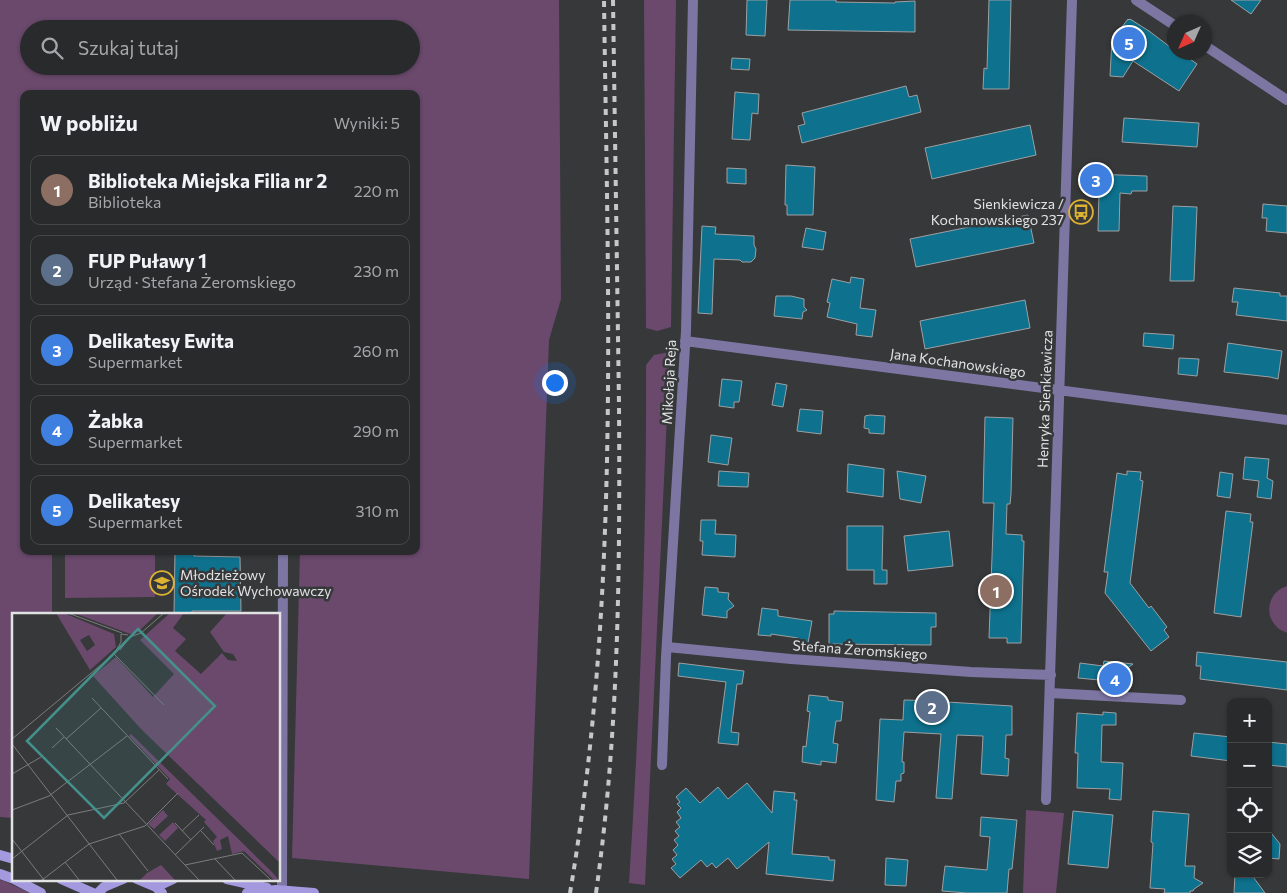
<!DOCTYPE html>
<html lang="pl">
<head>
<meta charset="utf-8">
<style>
	:root { --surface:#282a2c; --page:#303234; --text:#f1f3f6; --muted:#a5a7a9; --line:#444648; --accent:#1a73e8 }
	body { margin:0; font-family:Commissioner,sans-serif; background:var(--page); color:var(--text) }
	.controls { position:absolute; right:15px; bottom:15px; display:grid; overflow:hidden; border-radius:10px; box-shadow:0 1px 4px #0004 }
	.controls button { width:45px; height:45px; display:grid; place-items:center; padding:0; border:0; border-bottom:1px solid var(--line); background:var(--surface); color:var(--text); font:25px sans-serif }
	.compass { position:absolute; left:1167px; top:15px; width:45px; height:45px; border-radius:50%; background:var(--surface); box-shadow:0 1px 4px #0004; rotate:225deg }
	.you { position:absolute; left:554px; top:382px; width:18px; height:18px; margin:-12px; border:4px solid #fff; border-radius:50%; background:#1a73e8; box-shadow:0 0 0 8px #1a73e833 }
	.badge { display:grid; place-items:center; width:32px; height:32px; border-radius:50%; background:var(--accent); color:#fff; font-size:16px; font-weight:700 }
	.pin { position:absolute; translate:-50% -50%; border:2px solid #fff; box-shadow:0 1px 5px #0006 }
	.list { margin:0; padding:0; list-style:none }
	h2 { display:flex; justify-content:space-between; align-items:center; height:65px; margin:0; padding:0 20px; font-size:21px }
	h2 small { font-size:16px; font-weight:400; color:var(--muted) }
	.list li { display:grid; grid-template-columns:32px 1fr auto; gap:15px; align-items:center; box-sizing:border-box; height:70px; margin:0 10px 10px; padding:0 10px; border:1px solid var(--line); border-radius:10px }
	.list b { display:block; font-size:19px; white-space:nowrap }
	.list p { margin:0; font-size:16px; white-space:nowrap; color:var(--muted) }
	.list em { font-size:16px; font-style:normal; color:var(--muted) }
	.icon { flex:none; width:28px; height:28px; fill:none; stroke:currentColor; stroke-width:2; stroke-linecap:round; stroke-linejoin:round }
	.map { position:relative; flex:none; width:1287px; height:893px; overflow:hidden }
	.search { position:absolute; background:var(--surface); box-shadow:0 1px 4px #0004; left:20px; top:20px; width:400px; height:55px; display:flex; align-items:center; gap:12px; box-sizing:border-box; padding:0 18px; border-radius:28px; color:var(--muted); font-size:19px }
	.panel { position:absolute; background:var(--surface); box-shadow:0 1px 4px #0004; left:20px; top:90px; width:400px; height:465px; border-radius:10px }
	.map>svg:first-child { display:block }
	.green { fill:#6a496c; fill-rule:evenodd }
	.building { fill:#0e718d; stroke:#9da0a2 }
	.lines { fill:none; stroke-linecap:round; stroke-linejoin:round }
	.minor { stroke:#7d76a3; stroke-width:10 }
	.secondary { stroke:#a498df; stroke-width:10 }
	.rail { stroke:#c6c7c8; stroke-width:4; stroke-dasharray:6 6; stroke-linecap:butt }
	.labels { text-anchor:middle; stroke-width:5; stroke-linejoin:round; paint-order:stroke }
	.poi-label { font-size:14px; fill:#e1e2e3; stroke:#36383a; text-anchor:end }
	.street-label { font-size:14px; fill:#e1e2e3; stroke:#36383a }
	.inset-road { fill:none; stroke:#7a7c7e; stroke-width:1 }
	.view { fill:#44918b; fill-opacity:0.15; stroke:#44918b; stroke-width:2.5 }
	.inset-edge { fill:none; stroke:#e1e2e3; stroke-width:2.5 }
</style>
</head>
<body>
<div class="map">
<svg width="1287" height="893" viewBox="0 0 1287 893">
	<rect width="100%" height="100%" fill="#36383a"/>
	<path class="green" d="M0,0h559l2,299 -12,41 -20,539 -237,-21 8,-307h116v-457h-392v457h28v63h-38v204l-14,-1zM29,29h382v37h-382z
		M644,0h32l-5,327 -14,4 -11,-3z
		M670,352l-25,533 -16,-2c11,-173 18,-346 17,-518l8,-10z
		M65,551h90v46l-90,1z
		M1287,586v47c-3,-2 -8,-3 -10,-6 -14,-13 -8,-36 10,-41z
		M1026,810l38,3 -8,80h-33z
		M0,880l4,1 26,12h-30z"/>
	<path class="building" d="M747,0h20l-2,36 -19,-1z
		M790,0h46v2l59,1v-1l20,-1v31l-127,-2z
		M989,0h22l-2,89h-26l1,-21 3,1z
		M1231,0h30l-10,14z
		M1128,19l1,1 1,-1 19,12 25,19v2h6l17,12 -18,27 -46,-30 -10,16 -13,-1 2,-36z
		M732,58l18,1 -1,11 -18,-1z
		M906,86l3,11 8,-2 4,17 -119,31 -4,-17 7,-2 -3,-11z
		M735,92l24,2 -1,20 -6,-1 -2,27 -18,-1z
		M1124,118l75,5 -2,24 -75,-5z
		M1030,125l6,30 -104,24 -7,-31z
		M786,165l29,2 -2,48h-26v-10h-2z
		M727,168l19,1v15l-19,-1z
		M1093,174l54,2v15h-15l-1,3 -11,-1 -1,38h-21l1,-39h-7z
		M1263,204l24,2v27l-21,-2 1,-13h-5z
		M1173,206l24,1 -3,74h-24z
		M1028,215l6,28 -118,24 -6,-28z
		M702,226l14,1 -1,7 39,2v9l2,4 -1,9 -4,4h-9l-2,-2 -26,-1 -2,55 -14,-1z
		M806,228l20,4 -3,18 -21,-3z
		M851,277l13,2 -4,29 16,2 -4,27 -16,-2 1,-11 -30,-7 3,-14 -3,-1 5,-23 18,4z
		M1234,288l46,5v3h7v25l-51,-6 2,-13h-6z
		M776,296h15l13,3v8l3,3 -4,2 -1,7 -28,-3z
		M1025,300l5,28 -105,21 -5,-28z
		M1144,333l30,2 -1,14 -30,-3z
		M1228,343l54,8 -4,28 -8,-2 -46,-5z
		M1179,358l20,1 -2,17 -19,-2z
		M722,379l20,2 -3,21h-5v6l-15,-2z
		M776,383l11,2 -4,22 -11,-2z
		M800,409l23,2 -2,23 -24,-3z
		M870,415l15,1 -1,18 -15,-1v-4l-5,-1 1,-12z
		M985,417l28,1 -2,76 -1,10h-3l-1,30 16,1v6h2l-3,102h-14v-5h-18l5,-135h-11z
		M711,435l21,3 -4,27 -20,-3z
		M1245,457l24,2 -2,19 6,3 -2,18 -14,-2 2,-16 -16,-2z
		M848,464l36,5 -1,28 -36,-5z
		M719,471l30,2 -1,14 -30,-1z
		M897,471l29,5 -5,27 -21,-4z
		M1127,471l14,1 -1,8 3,1 -13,102 19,25 2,-2 16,21 -3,3 5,7 -18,14 -46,-58 3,-21h-4l13,-99 10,2z
		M1220,472l13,2 -3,24 -13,-2z
		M1226,511l25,3 -1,8h3l-12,95 -27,-4z
		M701,520h15l-1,14 21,1 -1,22 -33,-2 1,-14h-3z
		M847,526h36l-1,44h5v14h-13v-14h-27z
		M949,531l4,35 -45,5 -4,-35z
		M175,551h19v5l46,1 1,54h-49v3h-18z
		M705,587l13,1v4l11,1 -1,6 6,7 -7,5v7l-25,-3z
		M762,608l16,2v6l34,5 -4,22 -11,-2 1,-3 -27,-4v2l-13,-1z
		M834,611l102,2v14h-5v18l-102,-1v-30h5z
		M1197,652l90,10v28l-87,-11 1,-13h-5z
		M1104,661l29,3 -8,6 7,2 -1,11 -53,-5 2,-15 23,3z
		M679,663l65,8 -2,13h-5l-6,48 8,1 -1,12 -20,-2 8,-61 -48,-6z
		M809,695l19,2v3l15,2 -2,19h-5l-3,22 5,1 -2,19 -15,-2v4l-19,-3 1,-16 3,1 4,-35 -3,-1z
		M904,700l43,1v1l65,4v29h-6l-1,23 4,1 -1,17 -27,-2 2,-38 -26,-1 -5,64 -16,-1 5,-64 -37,-2 -2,30h2v11l-3,1v7h-5l-2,21 -18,-2 4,-81 23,1z
		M1103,712l13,1v12h-14l-1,37 22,1 -2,37 -12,-1 1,-10 -33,-1 1,-35h-3l2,-40 26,2z
		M1194,733l37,4v24l-40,-5z
		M1268,742l19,2v23l-19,-2z
		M747,783l25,30 2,-22 21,2 -1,7h3l-5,54 37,3v3h6l-2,21 -67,-7 3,-32 -32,27 -9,-11 -12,10 -4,-5 -5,4 -6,-7 -21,18 -9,-10 5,-4 -4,-5 5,-4 -4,-5 5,-5 -4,-5 5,-4 -4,-5 5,-4 -4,-5 5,-4 -4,-6 4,-4 -4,-4 3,-2 -4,-5 10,-9 14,15 18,-16 10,12z
		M1073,811l40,4 -5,53 -40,-4z
		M1153,811l36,3 -4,52h10l-1,12 9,5 -9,6 -1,2h-3v2h-26l1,-4 -15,-1 3,-45 -2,-1z
		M981,817l36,3 -5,49h-3l-2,24h-40l-25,-2 3,-25 42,4 3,-33 -10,-1z
		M1268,829l12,15 -1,15 -11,-1z
		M886,858l22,2 -2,26 -21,-1z
		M1235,874h16l14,19h-31z"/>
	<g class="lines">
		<path class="minor" d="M1136,0l38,25
			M1204,45l83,55
			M685,341l602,79
			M667,647l124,12 180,13 80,3
			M1050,693l131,7
			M662,765l4,-108 20,-326 7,-331
			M1046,800l26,-800
			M282,890l1,-339"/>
		<path class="secondary" d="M0,855l14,4
			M0,874l14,5
			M14,879l27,14
			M61,879l32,14
			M137,879l19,8 6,6
			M227,879l40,9
			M156,887l17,-8
			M98,893l6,-6 19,-8
			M247,893l29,-3 38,3"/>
		<path class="rail" d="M570,893c50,-295 38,-595 34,-893
			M596,893c23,-162 24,-325 23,-489 -2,-134 -4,-269 -6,-404"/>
	</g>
	<defs>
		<g id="bus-ring" transform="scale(1.25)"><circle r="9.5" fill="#36383a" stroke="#ddb233" stroke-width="1.5"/><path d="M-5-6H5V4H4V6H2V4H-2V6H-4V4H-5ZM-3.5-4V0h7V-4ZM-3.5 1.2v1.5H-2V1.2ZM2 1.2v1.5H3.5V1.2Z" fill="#ddb233"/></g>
		<g id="school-ring" transform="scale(1.25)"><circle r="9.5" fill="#36383a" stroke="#ddb233" stroke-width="1.5"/><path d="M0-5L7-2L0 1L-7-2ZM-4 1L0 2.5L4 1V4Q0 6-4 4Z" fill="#ddb233"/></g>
	</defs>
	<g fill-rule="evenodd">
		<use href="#bus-ring" x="1081" y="212"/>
		<use href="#school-ring" x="162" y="583"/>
	</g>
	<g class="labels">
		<g class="poi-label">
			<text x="1064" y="209">Sienkiewicza /<tspan x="1064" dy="16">Kochanowskiego 237</tspan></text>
			<text x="180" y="580" text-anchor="start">Młodzieżowy<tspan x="180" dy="16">Ośrodek Wychowawczy</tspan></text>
		</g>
		<g class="street-label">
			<text transform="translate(958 363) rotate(8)" y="5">Jana Kochanowskiego</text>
			<text transform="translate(669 382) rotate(-87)" y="5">Mikołaja Reja</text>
			<text transform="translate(1045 399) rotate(-88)" y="5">Henryka Sienkiewicza</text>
			<text transform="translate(860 650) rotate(4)" y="5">Stefana Żeromskiego</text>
		</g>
	</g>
	<g transform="translate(12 613)">
		<rect width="268" height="268" fill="#36383a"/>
		<path d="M44,0h8l50,21 2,13 -26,23zM77,22l6,10 -8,6 -7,-11zM62,0h84l-19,18 -9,3zM158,0h14l-11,15 13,11 -11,12 26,23 21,-21 6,7 9,1 -4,-7 -9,-2 -14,-20 17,-19h52v249l-138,-133 -48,-53 23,-19 37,40 21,-23 -34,-34zM119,121l141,138 7,8h-5l-30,-29 -12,3 -4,-18 -8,4 2,9 -5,2 -4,-10 4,-4 -13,-15 2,-2 -40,-36 4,-5 -41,-43zM151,197l5,6 -14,13 -6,-5zM161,209l5,6 -13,13 -6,-6zM149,252l14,15h-35l7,-7z" fill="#6a496c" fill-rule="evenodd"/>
		<path class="inset-road" d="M56,0l54,20M118,24l11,-4 23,-20M109,29v-8l7,1M108,37l10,-13M102,41l50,51M80,85l76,81M44,115l143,152M0,126l102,-85 7,-12M54,126l35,-31M0,131l105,136M40,135l12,-11M0,161l29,-17M0,197l37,-14 78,-60M163,210l16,17M170,218l17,-16M189,218l13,14M107,221l29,37M0,226l32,41M163,242l29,-28M0,246l56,-44 56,-12 35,-33M203,246l20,21M53,249l14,18M173,252l57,-12 29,27M30,267l47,-36 56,-18 33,-33"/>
		<path class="view" d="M126,16l77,77 -111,112 -77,-77z"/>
		<rect width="268" height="268" class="inset-edge"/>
	</g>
</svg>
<div class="controls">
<button>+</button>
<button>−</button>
<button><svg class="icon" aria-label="locate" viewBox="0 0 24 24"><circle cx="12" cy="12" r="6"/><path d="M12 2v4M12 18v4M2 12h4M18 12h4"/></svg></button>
<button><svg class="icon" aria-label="layers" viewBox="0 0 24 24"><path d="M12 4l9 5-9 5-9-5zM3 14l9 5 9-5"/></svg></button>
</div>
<svg class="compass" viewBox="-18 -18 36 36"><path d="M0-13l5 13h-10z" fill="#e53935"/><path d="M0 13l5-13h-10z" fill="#a5a7a9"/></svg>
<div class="you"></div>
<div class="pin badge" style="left:996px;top:591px;background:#8d6e63">1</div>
<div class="pin badge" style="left:932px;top:707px;background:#5c6f8a">2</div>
<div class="pin badge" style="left:1096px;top:180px;background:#3f7fe0">3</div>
<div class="pin badge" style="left:1115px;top:679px;background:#3f7fe0">4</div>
<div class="pin badge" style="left:1129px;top:43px;background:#3f7fe0">5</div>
<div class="search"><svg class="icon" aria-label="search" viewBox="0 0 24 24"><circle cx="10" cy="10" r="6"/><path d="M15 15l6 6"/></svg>Szukaj tutaj</div>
<section class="panel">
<h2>W pobliżu<small>Wyniki: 5</small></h2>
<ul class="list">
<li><span class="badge" style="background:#8d6e63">1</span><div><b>Biblioteka Miejska Filia nr 2</b><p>Biblioteka</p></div><em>220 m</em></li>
<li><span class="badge" style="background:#5c6f8a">2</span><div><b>FUP Puławy 1</b><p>Urząd · Stefana Żeromskiego</p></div><em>230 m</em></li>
<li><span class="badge" style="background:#3f7fe0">3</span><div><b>Delikatesy Ewita</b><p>Supermarket</p></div><em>260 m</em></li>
<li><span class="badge" style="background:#3f7fe0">4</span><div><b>Żabka</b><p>Supermarket</p></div><em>290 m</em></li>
<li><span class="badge" style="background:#3f7fe0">5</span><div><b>Delikatesy</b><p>Supermarket</p></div><em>310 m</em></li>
</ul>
</section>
</div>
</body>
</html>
